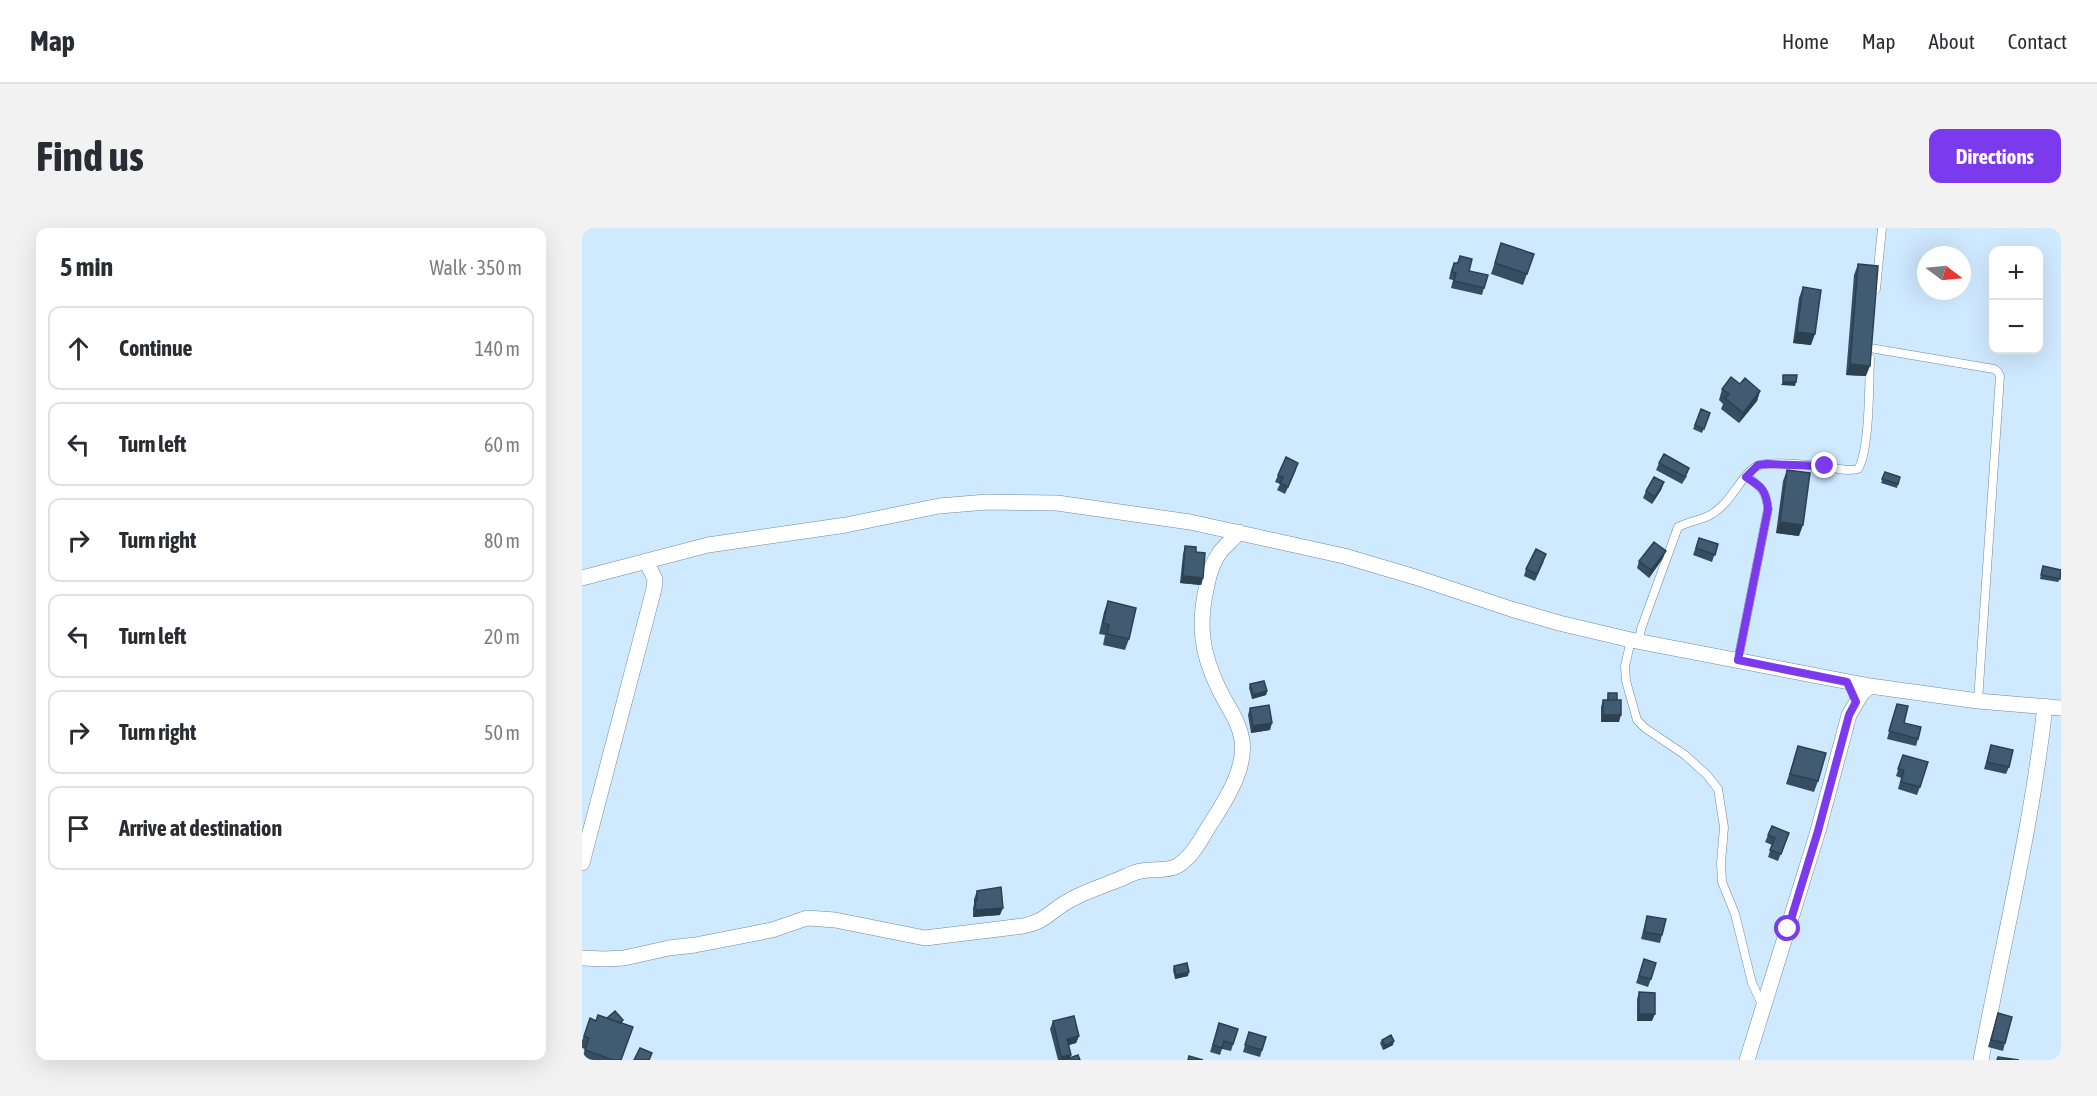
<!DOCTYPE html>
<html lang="en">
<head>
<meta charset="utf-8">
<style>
	:root { --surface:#fff; --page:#f2f2f3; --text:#2b2b33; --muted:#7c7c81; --line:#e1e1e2; --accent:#7c3aed }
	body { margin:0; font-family:"Asap Condensed",sans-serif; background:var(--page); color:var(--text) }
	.controls { position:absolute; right:18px; top:18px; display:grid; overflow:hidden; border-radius:12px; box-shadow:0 6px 24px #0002 }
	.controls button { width:54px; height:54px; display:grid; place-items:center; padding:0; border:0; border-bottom:2px solid var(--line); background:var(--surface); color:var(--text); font:30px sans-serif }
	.compass { position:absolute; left:1335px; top:18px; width:54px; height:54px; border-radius:50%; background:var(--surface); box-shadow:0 6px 24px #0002; rotate:106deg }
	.stop { position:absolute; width:18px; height:18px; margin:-14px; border:4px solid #7c3aed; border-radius:50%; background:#fff }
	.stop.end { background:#7c3aed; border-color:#fff; box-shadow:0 2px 6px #0008 }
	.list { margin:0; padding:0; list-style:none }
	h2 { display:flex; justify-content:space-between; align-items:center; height:78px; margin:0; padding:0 24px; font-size:26px }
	h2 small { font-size:20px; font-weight:400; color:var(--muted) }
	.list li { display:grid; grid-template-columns:39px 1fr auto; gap:18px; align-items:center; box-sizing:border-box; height:84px; margin:0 12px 12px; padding:0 12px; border:2px solid var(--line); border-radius:12px }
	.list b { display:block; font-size:22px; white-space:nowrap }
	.list em { font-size:20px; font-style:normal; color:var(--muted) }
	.icon { flex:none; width:33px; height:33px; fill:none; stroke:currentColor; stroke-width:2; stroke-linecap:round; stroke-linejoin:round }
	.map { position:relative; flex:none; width:1479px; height:832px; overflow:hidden; border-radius:12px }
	header { display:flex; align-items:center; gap:36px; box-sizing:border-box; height:84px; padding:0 30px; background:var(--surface); border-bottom:2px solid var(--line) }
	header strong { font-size:28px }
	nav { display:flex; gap:33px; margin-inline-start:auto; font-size:21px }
	.intro { display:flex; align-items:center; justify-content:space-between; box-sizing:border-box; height:144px; padding:0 36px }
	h1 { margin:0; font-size:42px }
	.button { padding:15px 27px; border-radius:12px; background:var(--accent); color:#fff; font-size:21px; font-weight:700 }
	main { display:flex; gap:36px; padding:0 36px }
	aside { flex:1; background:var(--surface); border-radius:12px; box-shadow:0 6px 24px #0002 }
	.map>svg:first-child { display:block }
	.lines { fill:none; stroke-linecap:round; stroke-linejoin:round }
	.service-casing { stroke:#6d8aa3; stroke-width:9 }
	.minor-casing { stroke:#6d8aa3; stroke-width:16 }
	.service { stroke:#fff; stroke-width:8 }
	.minor { stroke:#fff; stroke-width:15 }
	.wall { fill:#374e62 }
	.shaded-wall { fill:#2d4050 }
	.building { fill:#405b72; stroke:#2d4050; stroke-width:1.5 }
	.route { stroke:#7c3aed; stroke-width:8 }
</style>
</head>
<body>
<header>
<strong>Map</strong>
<nav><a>Home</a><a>Map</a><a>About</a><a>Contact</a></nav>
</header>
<div class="intro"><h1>Find us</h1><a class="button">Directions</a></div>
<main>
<aside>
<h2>5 min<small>Walk · 350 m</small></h2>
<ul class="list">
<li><svg class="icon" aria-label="ahead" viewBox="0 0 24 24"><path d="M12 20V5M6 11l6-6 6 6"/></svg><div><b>Continue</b></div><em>140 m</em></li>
<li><svg class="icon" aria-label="left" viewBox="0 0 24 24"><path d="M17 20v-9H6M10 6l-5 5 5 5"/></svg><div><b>Turn left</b></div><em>60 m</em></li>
<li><svg class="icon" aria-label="right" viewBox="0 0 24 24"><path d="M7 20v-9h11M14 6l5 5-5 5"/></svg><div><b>Turn right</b></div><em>80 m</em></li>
<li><svg class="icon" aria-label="left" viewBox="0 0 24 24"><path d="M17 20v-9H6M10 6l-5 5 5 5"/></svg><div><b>Turn left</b></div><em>20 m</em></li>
<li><svg class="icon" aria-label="right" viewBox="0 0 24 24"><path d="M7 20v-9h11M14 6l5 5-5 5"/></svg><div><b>Turn right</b></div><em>50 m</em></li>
<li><svg class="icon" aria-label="arrive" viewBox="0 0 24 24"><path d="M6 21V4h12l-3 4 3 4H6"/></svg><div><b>Arrive at destination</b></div></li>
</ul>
</aside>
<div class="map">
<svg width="1479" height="832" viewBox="0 0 1479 832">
	<rect width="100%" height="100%" fill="#cfe9fe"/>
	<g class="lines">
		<g class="service-casing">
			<path id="service" d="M1294,61l6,-61
				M1288,120l124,21 4,3 2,4 -22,325
				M1049,412l-6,26 1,15 11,39 8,8 40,27 22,20 11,14 6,38 -3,36 1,19 13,32 17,69 11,24
				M1057,414l2,-13 37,-102c18,-9 28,-5 45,-22 11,-10 24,-37 37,-40 15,-4 50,0 66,2 11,1 21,5 32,2 12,-19 11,-87 12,-111
				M1156,432l30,-151c-2,-19 -7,-22 -22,-33"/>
		</g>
		<g class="minor-casing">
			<path id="minor" d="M0,350l126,-33 138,-20 93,-19 48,-4 70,1 133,19 154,34 71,21 96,32 48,14 72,17 239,46 108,15 83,7
				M0,635l72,-274 1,-10 -9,-18
				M0,730l22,1 20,-1 45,-10 26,-3 77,-15 35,-12 28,2 90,18 98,-12c24,-5 27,-15 47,-26 16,-9 33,-14 50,-21 7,-3 14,-7 21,-8 12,-3 25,1 36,-5 17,-10 25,-30 36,-46 14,-22 33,-52 29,-80 -3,-20 -16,-35 -24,-53 -17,-35 -20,-64 -11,-102 2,-11 6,-23 13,-33 6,-7 13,-13 19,-20
				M1165,832l71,-229 31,-116 13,-22 8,-7
				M1399,832c22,-118 51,-234 64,-354"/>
		</g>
		<use href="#service" class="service"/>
		<use href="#minor" class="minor"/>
	</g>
	<path class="wall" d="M919,15l33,11 -11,31 -32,-11z
		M878,28l9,15 15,17 -2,7 -31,-7 2,-8 -4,-1 2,-9 3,-7h3z
		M1276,36l8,112 -20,-1 8,-100z
		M1221,59l8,58 -18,-2 6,-45z
		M1158,156l20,7 -3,10 -18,22 -18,-14 2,-5 -4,-4 3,-11z
		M1119,181l9,4 -8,20 -9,-4z
		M1077,235l28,13 -5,8 -26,-14z
		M714,242l-11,24 -8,-4 3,-6 -5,-2 3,-7z
		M1205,242l12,66 -23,-3 7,-52z
		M1303,244l15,5 -3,11 -16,-5z
		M1082,254l-3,8 -9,14 -9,-6 3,-7z
		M1117,310l19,6 -6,18 -19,-7z
		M603,318l11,6 7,26 -2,7 -21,-2 3,-29z
		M1081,330l-14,20 -12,-10 2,-7z
		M962,333l-9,20 -11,-5 2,-7z
		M1461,338l17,13 -2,3 -18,-3z
		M526,373l21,38 -4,11 -22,-5 2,-10 -6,-1 5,-22z
		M668,456l17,7 -1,4 -14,4 -3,-11z
		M1026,465l11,29h-18v-15l2,-7h4z
		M1315,476l7,19 14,16 -2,7 -29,-7z
		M668,480l20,22 -19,3 -3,-18z
		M1409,517l18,22 -3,7 -22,-5z
		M1216,518l20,35 -4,11 -28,-8z
		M1321,527l17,32 -3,8 -19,-6 3,-11 -5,-2z
		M1190,598l17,7 -11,28 -10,-4 4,-12 -7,-3z
		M395,663l23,24 -27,2v-9l1,-4v-5z
		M1065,688l15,19 -2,8 -19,-4 4,-16z
		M1062,731l7,20 -3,8 -12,-4z
		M592,738l14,10 -13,3 -2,-9z
		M1057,764l13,29h-15v-22z
		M1416,785l7,30 -2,8 -15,-4z
		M8,790l6,3 11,-3 16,2 -1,3 -1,37h-39l3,-11 -3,-1v-7z
		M471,793l26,15 -3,7 -7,2 2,10 -1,3 10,2h-22l-8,-31z
		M637,795l19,6 -7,22 -9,-2 -2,6 -10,-3z
		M667,804l17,5 -6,20 -17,-5z
		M800,812l11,5 -10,5 -3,-7z"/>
	<path class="shaded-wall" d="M1215,104l18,2 -4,11 -18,-2z
		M1268,136l20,2 -4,10 -20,-1z
		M1201,154h13l-1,4 -14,-1z
		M1178,163l-3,10 -18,22 4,-10z
		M1082,254l-3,8 -9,14 3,-7z
		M1198,294l23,3 -4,11 -23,-3z
		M1084,323l-3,7 -14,20 2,-8z
		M601,348l20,2 -2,7 -21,-2z
		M685,463l-1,4 -14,4 1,-4z
		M1021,487h18l-2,7h-18z
		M690,495l-2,7 -19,3 2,-7z
		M421,680l-3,7 -27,2 3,-7z
		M607,744l-1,4 -13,3 1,-4z
		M1057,786h16l-3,7h-15z
		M497,808l-3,7 -11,3 2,-7z
		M812,813l-1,4 -10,5 2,-4z
		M489,827l-2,5h-9l1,-3z"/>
	<path class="building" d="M919,15l33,11 -7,20 -32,-11z
		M878,28l12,3 -3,12 19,4 -4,13 -30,-7 2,-8 -4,-1 2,-9h4z
		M1276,36l20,2 -8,100 -20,-2z
		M1221,59l18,3 -6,44 -18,-2z
		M1201,147h14l-1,7h-13z
		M1149,149l9,7 5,-6 15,13 -17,22 -18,-15 4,-4 -7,-5z
		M1119,181l9,4 -6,16 -9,-4z
		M1082,226l25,14 -4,9 -26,-14z
		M704,229l12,6 -10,24 -8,-4 3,-6 -5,-2z
		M1205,242l23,3 -7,52 -23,-3z
		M1303,244l15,5 -2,7 -16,-5z
		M1072,249l10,5 -9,15 -9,-6z
		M1117,310l19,6 -3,11 -19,-7z
		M1072,314l12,9 -15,19 -12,-9z
		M603,318l11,1v5l9,1 -2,25 -20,-2z
		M954,321l10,5 -9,20 -11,-5z
		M1461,338l18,4 -1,9 -19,-4z
		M526,373l28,7 -7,31 -22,-5 2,-9 -6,-2z
		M682,453l3,10 -14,4 -3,-11z
		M1026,465h9v7h-9z
		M1021,472h18v15h-18z
		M1315,476l11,2 -4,17 17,4 -3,12 -29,-8z
		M687,477l3,18 -19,3 -3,-18z
		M1409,517l22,5 -4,17 -22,-5z
		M1216,518l28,7 -8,28 -28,-7z
		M1321,527l25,7 -8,25 -19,-5 3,-12 -6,-1z
		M1190,598l17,7 -8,21 -11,-4 5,-12 -7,-3z
		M419,659l2,21 -27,2 -1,-9h2v-10z
		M1065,688l19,3 -4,16 -18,-3z
		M1062,731l12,4 -5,16 -12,-3z
		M605,735l2,9 -13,3 -2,-9z
		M1057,764l16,1v21h-16z
		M33,783l8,9 -3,3 -13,-5z
		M1416,785l14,4 -7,26 -14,-3z
		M16,787l35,12 -12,33h-8l-28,-10 4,-12 -5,-2 6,-18 6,3z
		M492,788l5,20 -12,3 4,16 -10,2 -8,-36z
		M637,795l19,6 -5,15 -9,-3 -2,7 -9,-3z
		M667,804l17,5 -4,13 -17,-5z
		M809,807l3,6 -9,5 -3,-6z
		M58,820l12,5 -3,7h-15z
		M496,827l2,5h-16z
		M607,828l14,4h-15z
		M1416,829l21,3h-22z"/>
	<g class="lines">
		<path class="route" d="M1206,701l30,-98 31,-116 7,-13 -9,-20 -109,-22 30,-151c-2,-19 -6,-22 -22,-32l12,-12 9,-1 58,2"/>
	</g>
</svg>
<div class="controls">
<button>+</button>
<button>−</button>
</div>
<svg class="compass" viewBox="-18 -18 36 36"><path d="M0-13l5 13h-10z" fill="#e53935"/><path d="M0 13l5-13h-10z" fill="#7c7c81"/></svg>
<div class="stop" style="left:1206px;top:701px"></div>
<div class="stop end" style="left:1243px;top:238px"></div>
</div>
</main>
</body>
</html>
